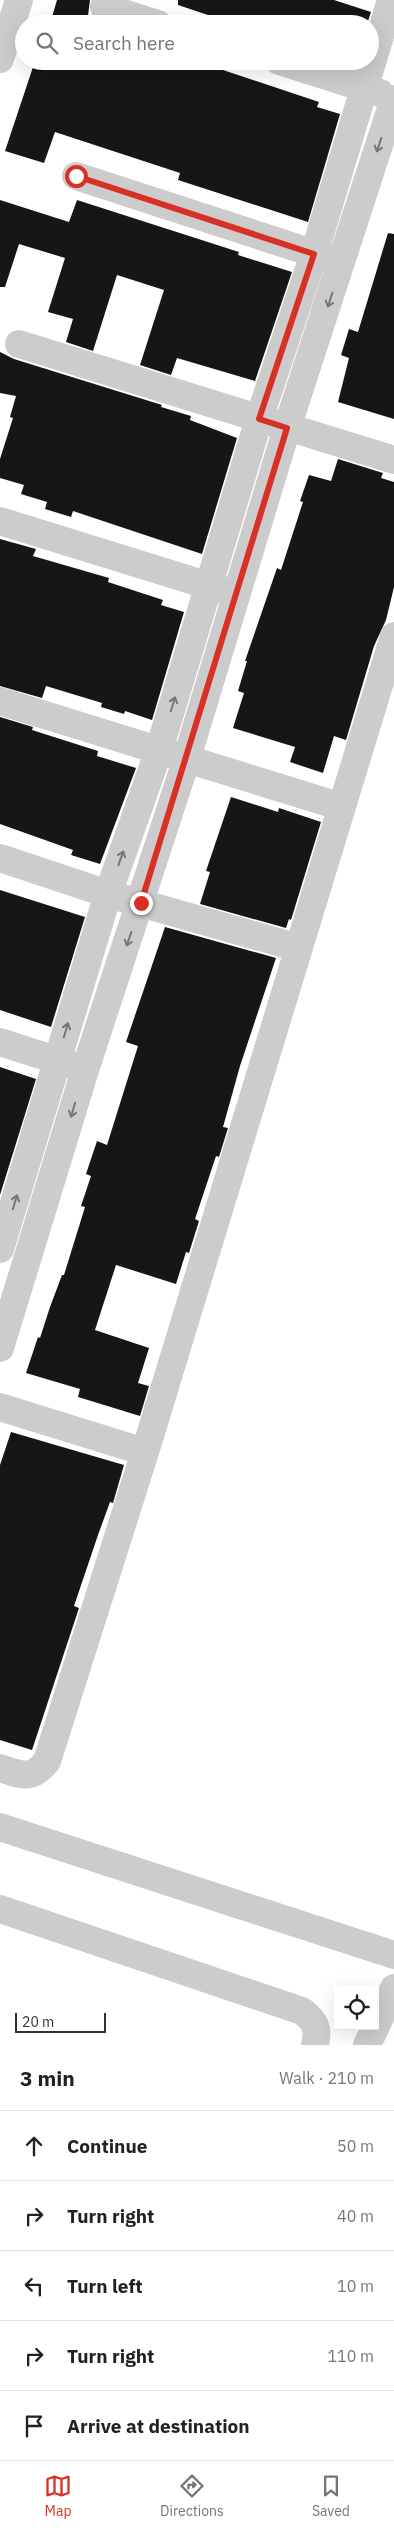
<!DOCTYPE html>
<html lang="en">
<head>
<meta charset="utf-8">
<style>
	:root { --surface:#fff; --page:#f2f2f2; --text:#202124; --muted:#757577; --line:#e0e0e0; --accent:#d93025 }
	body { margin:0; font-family:"IBM Plex Sans",sans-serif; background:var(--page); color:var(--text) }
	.controls { position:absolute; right:15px; bottom:15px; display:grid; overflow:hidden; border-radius:0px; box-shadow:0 5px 20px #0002 }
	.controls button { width:45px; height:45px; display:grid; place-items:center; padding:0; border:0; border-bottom:1px solid var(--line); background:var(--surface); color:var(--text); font:25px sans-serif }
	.scale { position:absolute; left:15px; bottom:12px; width:91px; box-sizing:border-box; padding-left:5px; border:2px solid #2f2f2f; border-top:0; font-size:14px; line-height:18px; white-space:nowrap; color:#2f2f2f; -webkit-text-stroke:4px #fff; paint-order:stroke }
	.stop { position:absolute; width:15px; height:15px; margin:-11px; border:4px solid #d93025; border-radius:50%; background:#fff }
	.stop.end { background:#d93025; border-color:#fff; box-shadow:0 1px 5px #0008 }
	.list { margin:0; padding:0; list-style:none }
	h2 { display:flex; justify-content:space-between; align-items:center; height:65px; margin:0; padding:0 20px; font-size:21px }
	h2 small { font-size:16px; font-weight:400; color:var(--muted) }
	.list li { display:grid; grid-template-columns:32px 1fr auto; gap:15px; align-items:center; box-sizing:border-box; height:70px; padding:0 20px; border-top:1px solid var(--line) }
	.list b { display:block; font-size:19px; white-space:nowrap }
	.list em { font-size:16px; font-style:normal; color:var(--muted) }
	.icon { flex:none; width:28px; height:28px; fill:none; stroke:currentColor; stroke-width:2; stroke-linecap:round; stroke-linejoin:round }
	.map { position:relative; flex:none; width:394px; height:2045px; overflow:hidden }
	.search { position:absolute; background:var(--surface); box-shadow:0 5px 20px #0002; left:15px; right:15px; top:15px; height:55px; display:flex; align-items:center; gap:12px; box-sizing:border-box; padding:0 18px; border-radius:28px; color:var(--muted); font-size:19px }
	.sheet { height:415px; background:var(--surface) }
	nav { display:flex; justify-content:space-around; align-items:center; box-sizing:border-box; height:70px; border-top:1px solid var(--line); background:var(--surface); font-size:14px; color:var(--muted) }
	nav a { display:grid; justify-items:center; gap:2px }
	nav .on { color:var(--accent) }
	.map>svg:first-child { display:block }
	.building { fill:#161616 }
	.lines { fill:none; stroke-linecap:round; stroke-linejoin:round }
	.minor { stroke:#ccc; stroke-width:28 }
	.oneway { stroke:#767676 }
	.route { stroke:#d93025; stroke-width:6 }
</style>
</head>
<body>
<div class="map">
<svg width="394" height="2045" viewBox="0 0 394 2045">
	<rect width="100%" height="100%" fill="#fff"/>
	<path class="building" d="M57,0h33l-3,24h-37z
		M178,0h156l37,12 -4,12h-132l-57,-19z
		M35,61h161l123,41 -2,5 23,7 -32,108 -130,-42 2,-7 -125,-41 -11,31 -39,-12z
		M0,200l69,22 8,-22 162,52 -1,3 54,17 -37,109 -78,-23 -6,17 -31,-10 24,-75 -47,-15 -24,76 -27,-9 7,-23 -25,-7 17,-54 -46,-14 -14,43h-5z
		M388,233l6,1v185l-56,-17 11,-44 -8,-3 8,-26 9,3z
		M0,352l14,7 148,46 -1,2 30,9 -1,4 47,18 -35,116 -129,-43 -2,6 -26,-8 2,-7 -26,-8 3,-9 -24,-7v-19l13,-41 -3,-1 6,-21 -16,-3z
		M338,459l45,14 -2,5 13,4v105l-8,33 -12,26 -28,94 -12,-4 -11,37 -33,-11 5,-15 -62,-19 11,-35 -6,-2 9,-30h-2l32,-93 4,2 22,-68 -3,-1 9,-26 22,6z
		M0,539l36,10 -3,7 76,22 -1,4 55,18 -2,5 23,7 -32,108 -27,-9 -1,3 -23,-7 1,-4 -56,-17 -4,12 -42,-12z
		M0,717l33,10 -1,3 66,21 -1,5 39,12 -36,96 -29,-9 2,-5 -73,-26z
		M231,797l47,15 1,-4 42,14 -30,98 -2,-1 -3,9 -86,-24 10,-32 -4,-1z
		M0,890l85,27 -34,110 -51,-17z
		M165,927l111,31 -36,108 -17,61 5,1 -9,29 -3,-1 -21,63 4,2 -10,32 -3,-1 -10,32 -60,-19 -21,65 54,18 -11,35 11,3 -9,30 -62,-19 2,-8 -54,-16 12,-36 2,1 10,-31 12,-32h2l21,-68 -4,-1 10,-30 -5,-2 11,-33 10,4 31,-99 -12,-4z
		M0,1067l36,12 -36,116z
		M11,1432l113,33 -11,38 -3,-1 -12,33 -24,71 5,2 -47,142 -32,-10v-275z"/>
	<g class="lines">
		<path class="minor" d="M104,7l54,17
			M0,59l19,-59
			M279,61l101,32
			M76,176l255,83
			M19,344l375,116
			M0,521l226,70
			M0,701l342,106
			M0,858l108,36 191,54
			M0,1042l75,24
			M0,1249l108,-355 51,-144 100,-331 55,-165 77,-254
			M0,1348l85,-278 102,-312 100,-330 107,-329
			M0,1407l145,45
			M0,1768c22,7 31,13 47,-7l98,-309 249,-816
			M0,1827l394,128
			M0,1909l302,102c13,10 17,17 13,34
			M367,2045l27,-57"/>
	</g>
	<defs><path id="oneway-shaft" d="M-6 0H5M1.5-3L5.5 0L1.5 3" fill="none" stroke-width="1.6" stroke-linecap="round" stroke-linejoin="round" transform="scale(1.25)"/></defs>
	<g class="oneway">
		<use href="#oneway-shaft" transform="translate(379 145) rotate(108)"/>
		<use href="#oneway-shaft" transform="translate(330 300) rotate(108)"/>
		<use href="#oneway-shaft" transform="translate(173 704) rotate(-73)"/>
		<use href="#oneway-shaft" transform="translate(121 858) rotate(-70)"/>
		<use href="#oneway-shaft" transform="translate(129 939) rotate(109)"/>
		<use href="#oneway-shaft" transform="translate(66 1030) rotate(-73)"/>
		<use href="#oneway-shaft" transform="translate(73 1110) rotate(106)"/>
		<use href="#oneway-shaft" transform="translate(15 1202) rotate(-73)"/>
	</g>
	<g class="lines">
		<path class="route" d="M76,176l238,78 -55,165 28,9 -146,475"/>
	</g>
</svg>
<div class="controls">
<button><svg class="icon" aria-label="locate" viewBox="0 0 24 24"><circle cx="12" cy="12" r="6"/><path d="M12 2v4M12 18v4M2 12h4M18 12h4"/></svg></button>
</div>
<div class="scale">20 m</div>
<div class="stop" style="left:76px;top:176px"></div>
<div class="stop end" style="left:141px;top:903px"></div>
<div class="search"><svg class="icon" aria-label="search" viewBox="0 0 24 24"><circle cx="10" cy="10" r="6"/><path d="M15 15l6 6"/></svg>Search here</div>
</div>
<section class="sheet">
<h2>3 min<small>Walk · 210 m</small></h2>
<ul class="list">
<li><svg class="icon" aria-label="ahead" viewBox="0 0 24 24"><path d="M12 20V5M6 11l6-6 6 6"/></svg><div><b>Continue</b></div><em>50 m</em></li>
<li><svg class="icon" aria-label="right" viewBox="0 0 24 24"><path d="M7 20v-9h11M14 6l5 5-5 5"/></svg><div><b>Turn right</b></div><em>40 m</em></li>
<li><svg class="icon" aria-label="left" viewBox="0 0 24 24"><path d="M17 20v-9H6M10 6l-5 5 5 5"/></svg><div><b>Turn left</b></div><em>10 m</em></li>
<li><svg class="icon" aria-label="right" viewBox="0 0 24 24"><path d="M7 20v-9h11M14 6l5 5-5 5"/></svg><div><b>Turn right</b></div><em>110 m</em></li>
<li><svg class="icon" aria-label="arrive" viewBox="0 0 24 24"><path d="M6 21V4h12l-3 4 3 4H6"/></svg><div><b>Arrive at destination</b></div></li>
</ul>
</section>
<nav>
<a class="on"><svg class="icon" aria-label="map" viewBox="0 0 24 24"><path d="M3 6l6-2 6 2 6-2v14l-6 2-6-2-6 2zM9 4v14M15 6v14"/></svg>Map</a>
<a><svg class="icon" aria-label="directions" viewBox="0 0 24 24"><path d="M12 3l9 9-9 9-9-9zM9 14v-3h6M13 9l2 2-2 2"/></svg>Directions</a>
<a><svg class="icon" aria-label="saved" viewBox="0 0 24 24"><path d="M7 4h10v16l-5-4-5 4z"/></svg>Saved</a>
</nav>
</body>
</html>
